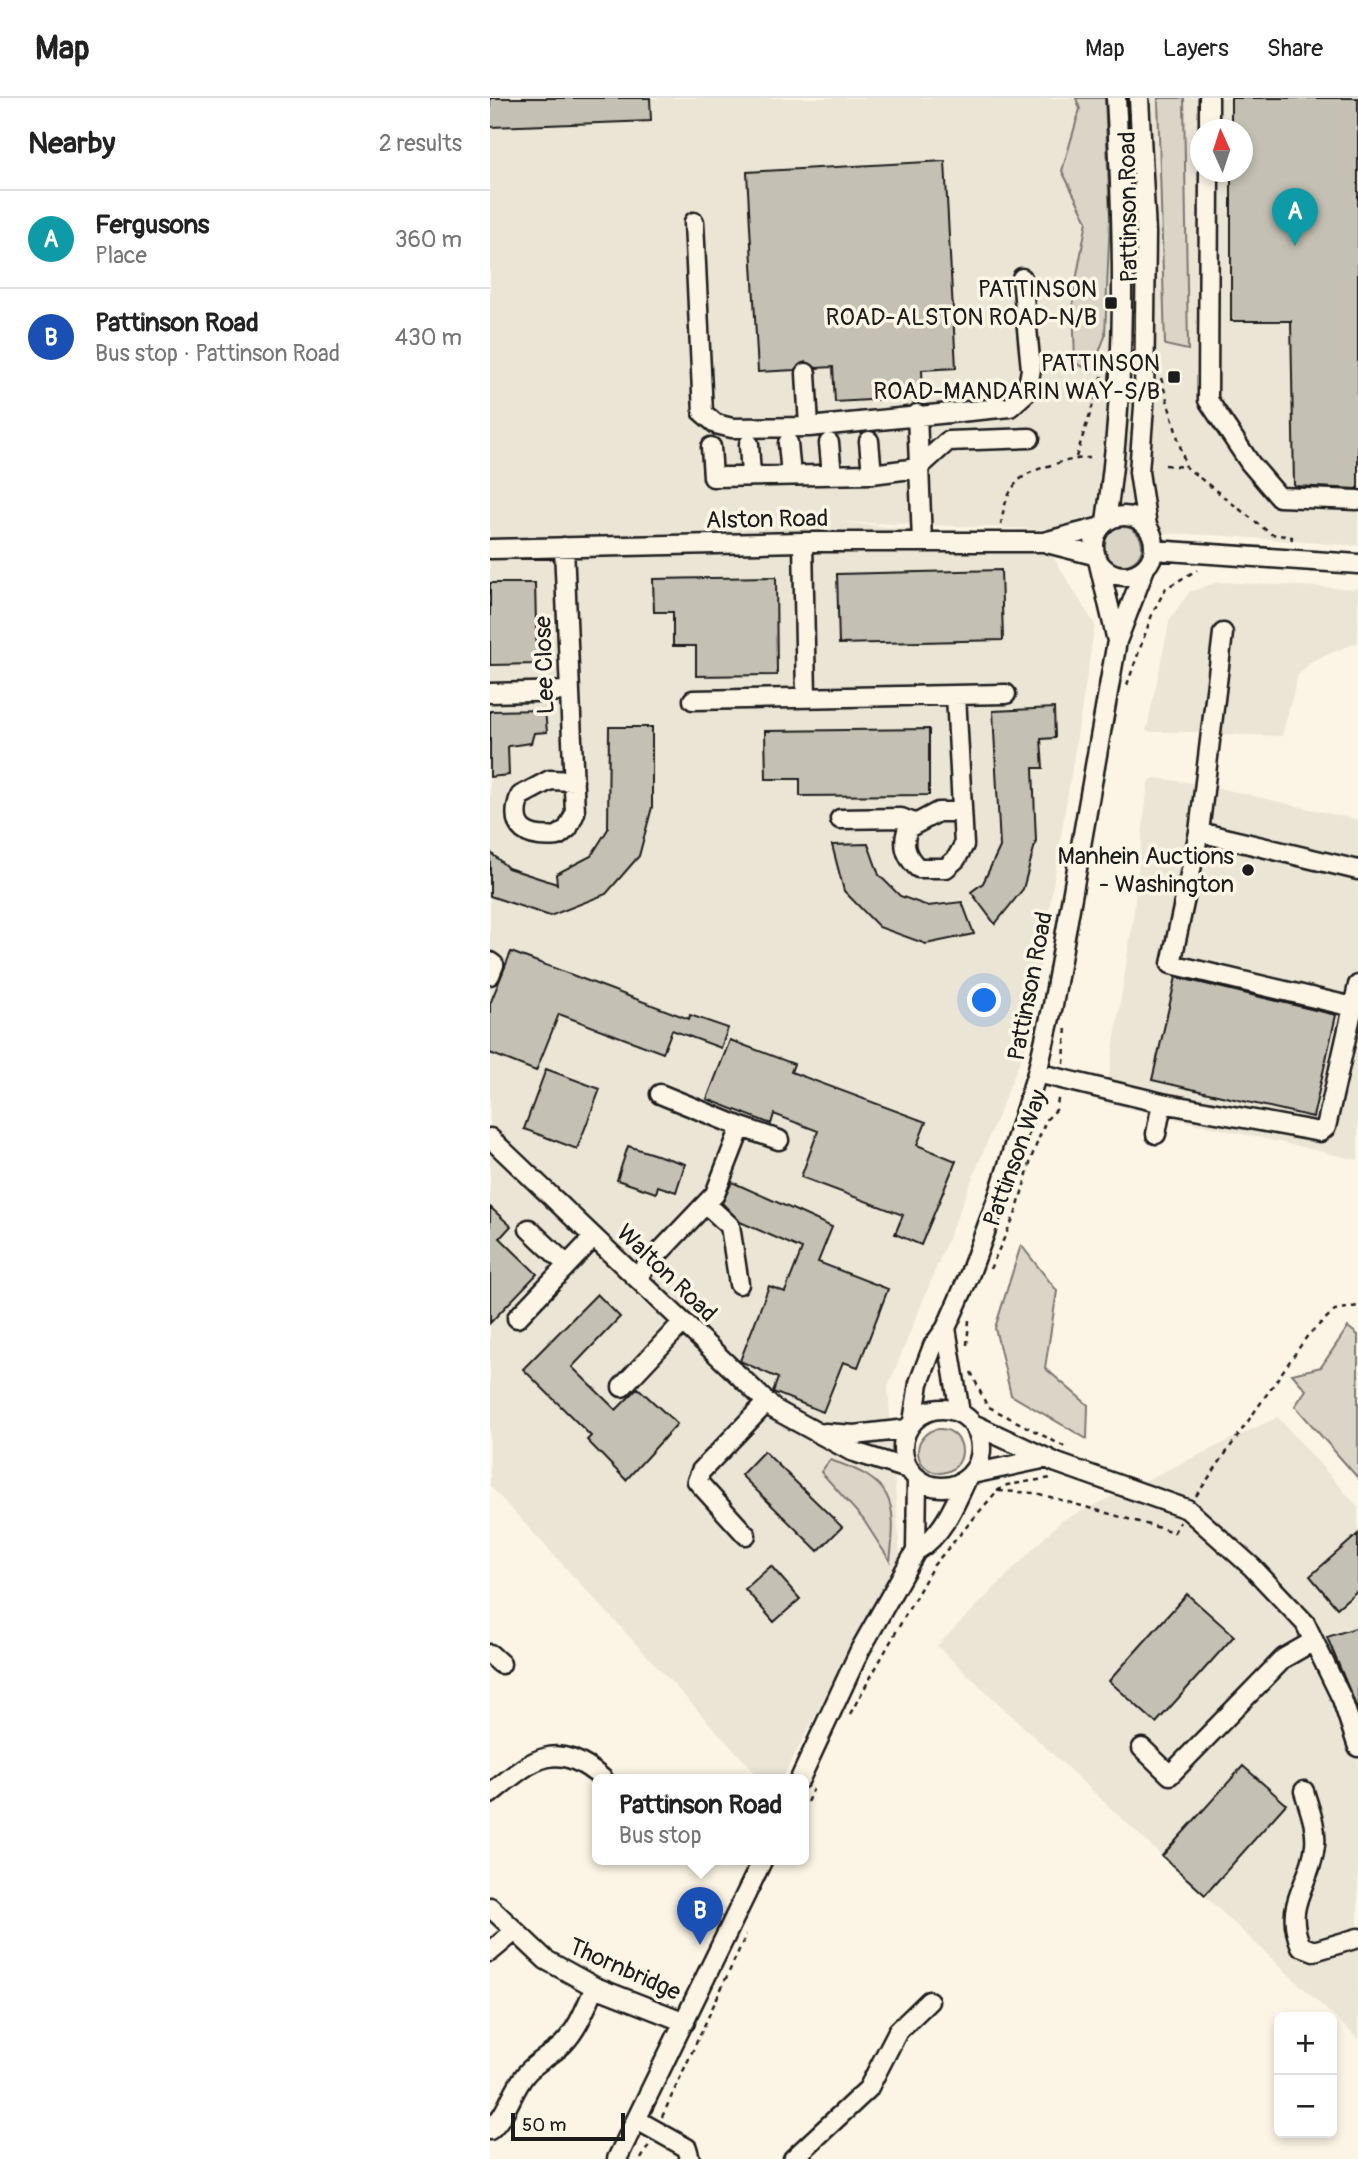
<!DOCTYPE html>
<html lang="en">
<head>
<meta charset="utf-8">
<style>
	:root { --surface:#fff; --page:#f2f2f2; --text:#222; --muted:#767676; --line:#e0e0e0; --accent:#7c3aed }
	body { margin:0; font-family:Pangolin,sans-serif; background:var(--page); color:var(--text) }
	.controls { position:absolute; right:21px; bottom:21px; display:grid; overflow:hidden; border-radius:10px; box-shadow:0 4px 10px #0003 }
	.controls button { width:63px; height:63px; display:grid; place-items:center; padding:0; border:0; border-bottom:2px solid var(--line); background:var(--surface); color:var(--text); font:35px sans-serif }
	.compass { position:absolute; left:700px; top:21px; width:63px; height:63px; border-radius:50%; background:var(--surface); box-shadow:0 4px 10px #0003; rotate:357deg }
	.scale { position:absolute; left:21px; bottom:18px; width:114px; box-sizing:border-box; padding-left:7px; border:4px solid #1c1c1c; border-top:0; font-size:19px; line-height:24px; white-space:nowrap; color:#1c1c1c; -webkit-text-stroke:5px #fcf5e5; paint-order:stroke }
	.you { position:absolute; left:495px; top:903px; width:24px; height:24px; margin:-18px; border:5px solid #fff; border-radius:50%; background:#1a73e8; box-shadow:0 0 0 10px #1a73e833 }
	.badge { display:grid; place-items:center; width:46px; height:46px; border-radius:50%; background:var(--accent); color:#fff; font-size:23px; font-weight:700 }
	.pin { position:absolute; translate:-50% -58px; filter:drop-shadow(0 2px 4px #0008) }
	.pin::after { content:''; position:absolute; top:37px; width:24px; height:21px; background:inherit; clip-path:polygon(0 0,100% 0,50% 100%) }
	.popup { position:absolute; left:102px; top:1676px; width:217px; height:91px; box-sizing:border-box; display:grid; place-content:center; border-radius:10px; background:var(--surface); filter:drop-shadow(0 2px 5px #0005); font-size:23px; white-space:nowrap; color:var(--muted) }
	.popup b { font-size:26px; color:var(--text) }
	.popup::after { content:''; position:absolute; left:50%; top:100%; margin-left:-14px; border:14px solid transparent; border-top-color:var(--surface) }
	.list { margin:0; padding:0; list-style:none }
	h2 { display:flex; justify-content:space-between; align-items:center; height:91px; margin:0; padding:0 28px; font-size:30px }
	h2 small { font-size:23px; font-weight:400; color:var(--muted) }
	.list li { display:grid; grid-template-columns:46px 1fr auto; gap:21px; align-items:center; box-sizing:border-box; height:98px; padding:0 28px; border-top:2px solid var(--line) }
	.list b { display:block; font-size:26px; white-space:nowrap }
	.list p { margin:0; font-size:23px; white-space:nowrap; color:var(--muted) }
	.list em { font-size:23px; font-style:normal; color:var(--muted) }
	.map { position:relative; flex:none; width:868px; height:2061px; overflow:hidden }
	header { display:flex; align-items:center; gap:42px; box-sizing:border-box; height:98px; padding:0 35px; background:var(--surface); border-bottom:2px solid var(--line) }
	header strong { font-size:33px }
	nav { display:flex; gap:38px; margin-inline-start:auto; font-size:24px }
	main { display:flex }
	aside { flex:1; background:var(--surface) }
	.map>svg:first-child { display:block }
	.built { fill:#ebe5d6; fill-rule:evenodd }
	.green { fill:#dbd5c8; stroke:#7c7872; stroke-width:2 }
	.building { fill:#c4c0b3; stroke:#1c1c1c; stroke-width:2 }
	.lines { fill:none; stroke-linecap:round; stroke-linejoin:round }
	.minor-casing { stroke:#1c1c1c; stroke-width:23 }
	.path { stroke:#1c1c1c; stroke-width:2.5; stroke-dasharray:5 5; stroke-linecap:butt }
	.minor { stroke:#fcf5e5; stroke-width:18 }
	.poi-dot { fill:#1c1c1c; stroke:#fcf5e5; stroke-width:2.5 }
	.labels { text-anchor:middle; stroke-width:7; stroke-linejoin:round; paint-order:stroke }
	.street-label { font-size:24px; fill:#1c1c1c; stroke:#fcf5e5 }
	.poi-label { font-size:24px; fill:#1c1c1c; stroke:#fcf5e5; text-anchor:end }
</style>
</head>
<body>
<header>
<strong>Map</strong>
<nav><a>Map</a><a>Layers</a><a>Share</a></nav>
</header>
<main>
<aside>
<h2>Nearby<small>2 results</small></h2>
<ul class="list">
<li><span class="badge" style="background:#0f9aa8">A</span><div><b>Fergusons</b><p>Place</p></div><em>360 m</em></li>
<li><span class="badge" style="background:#1a4fb4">B</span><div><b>Pattinson Road</b><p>Bus stop · Pattinson Road</p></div><em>430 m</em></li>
</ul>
</aside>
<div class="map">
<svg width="868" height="2061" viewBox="0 0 868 2061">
	<rect width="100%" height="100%" fill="#fcf5e5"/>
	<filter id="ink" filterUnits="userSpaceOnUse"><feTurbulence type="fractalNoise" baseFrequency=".0143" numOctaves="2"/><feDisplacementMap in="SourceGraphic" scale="14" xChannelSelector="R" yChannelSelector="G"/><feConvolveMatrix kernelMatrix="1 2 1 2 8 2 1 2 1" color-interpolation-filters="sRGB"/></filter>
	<g filter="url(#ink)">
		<path class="built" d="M0,0h868v448l-146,-11 -374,-13 206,20 51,83 -67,416 -140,346 12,168 -118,224h-21l-271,-293zM710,32h42v42h-42z
			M728,484l140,7v53l-46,19 -14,14 -16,61 -64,-2 -8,52 148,34v340l-253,-57 28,-184 15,-137 6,-4 39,5 8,-51h-55l24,-113 19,-27z
			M788,1319l80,90v532l-421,-393 124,-125z"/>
		<path class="green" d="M586,0h29l5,119 -5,119 -13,35 -17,-8 -2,-66 14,-76 -25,-50 18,-62z
			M668,0h26l4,252 -23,-5z
			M614 448a19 19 0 1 1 38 0a19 19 0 1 1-38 0Z
			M531,1147l36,46 -12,77 43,37 -1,34 -76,-44 -16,-67z
			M858,1229l10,8v143l-63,-72 11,-16 -14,-16 29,-7z
			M428 1353a22 22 0 1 1 44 0a22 22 0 1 1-44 0Z
			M340,1362c62,20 68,39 60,101l-27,-42 -42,-47z"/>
		<path class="building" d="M0,0h160l1,23 -161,6z
			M741,0h127v391l-64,-3 -3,-165h-60v-149h11v-42h-11z
			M455,63l11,207 -34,2 1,27 -88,5 -2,-35 -17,1 -10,-6 -11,8 -37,2 -11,-200z
			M511,472l2,70 -164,4 -2,-70z
			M286,479l1,98 -81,1v-30h-23v-34h-19l-1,-33z
			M0,485h45l2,81 -47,1z
			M564,610l1,30 -14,1 2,29h-10l3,73 -13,48 -28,35 -24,-32 12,-9 17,-36 -7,-136z
			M55,612l2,22 -13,1 -3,10 -23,3 1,29 -19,2v-66z
			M119,629h43v80l-13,49 -33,38 -56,22 -60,-20v-44l18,16 49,16 -1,-10 35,-18 17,-27z
			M439,631v66l-129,1v-17h-34l-1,-48z
			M378,746l11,31 21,21 28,10 34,-4 12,32 -48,10 -47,-17 -35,-36 -12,-46z
			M21,854l178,67 1,-4 38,13 -7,20 -49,-18 -9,23 -104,-39 -23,57 -46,-18v-49z
			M686,879l160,38 -23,102 -161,-37z
			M240,942l64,24 -3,8 135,50 -9,23 39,16 -35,84 -26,-11 8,-19 -102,-38 17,-46 -44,-17 -3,10 -64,-25z
			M56,971l54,20 -23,60 -53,-20z
			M138,1048l57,18 -9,28 -18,-6 -2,7 -39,-13z
			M242,1084l100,45 -14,35 70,27 -30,78 -15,-5 -20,50 -50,-20 5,-14 -38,-17 29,-75 16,6 17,-43 -62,-27 -18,-19z
			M0,1109l21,19 -11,12 37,36 -47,49z
			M107,1196l23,23 -48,50 44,43 22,-22 39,36 -51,56 -39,-40 4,-4 -68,-67z
			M274,1353l78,76 -24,24 -77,-76z
			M868,1436v56l-21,18 -27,-32z
			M281,1468l29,33 -26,23 -29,-33z
			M697,1496l47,42 -78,87 -47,-42z
			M868,1529v84l-31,-74z
			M753,1668l43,38 -81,91 -43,-39z"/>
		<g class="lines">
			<g class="minor-casing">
				<path id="minor" d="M649,0l7,135 -2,173 -5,66 8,54
					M719,32v-32
					M719,74l-1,228 42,63 29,34 79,3
					M204,124l9,191 13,11 16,4 77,-1 201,-20 17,-15 4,-23 -9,-91
					M316,275l3,54
					M427,316l5,128
					M379,343l3,33
					M298,345l3,32
					M339,345l3,32
					M259,346l2,32
					M221,349l2,30 159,-3 46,-6 30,-27 82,-3
					M604 448a30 30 0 1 1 60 0a30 30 0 1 1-60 0Z
					M616,423c21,-140 18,-282 10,-423
					M313,444l3,155
					M557,445l47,12
					M74,449l11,266 -7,15 -10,8c-30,3 -50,-6 -38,-40l30,-16 24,1
					M0,451l313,-7h241l54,-14
					M664,452l204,14
					M609,466l18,77
					M733,535l-24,199 -28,132 182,43
					M0,595l80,-2
					M466,597l8,150 -8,14 -10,9h-28c-13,-12 -16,-24 -10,-40l30,-16h24
					M203,602l313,-6
					M350,721l61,-1 13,5
					M709,734l159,38
					M0,864l4,3 -4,10
					M547,975l125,30 -6,31
					M672,1005l158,29 6,-5 32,-142
					M251,1029l38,13
					M0,1040l284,271 77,42 57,18
					M216,1106l24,22 9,58
					M39,1131l38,36
					M146,1179l79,-83 26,-67 -81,-33
					M27,1220l77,-81
					M456,1230l14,85
					M132,1289l61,-65
					M413 1350a39 39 0 1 1 78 0a39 39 0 1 1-78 0Z
					M423,1324l6,-39 14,-37 13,-18 23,-52 30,-82 38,-121 16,-68 64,-364 28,-73
					M483,1326l84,39 130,46 65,58 53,56 37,76 16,48
					M335,1335l30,2 52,-6
					M482,1376l75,-16
					M256,1437l-49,-54 4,-10 66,-69
					M426,1453c26,-15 39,-46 51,-73
					M0,1556l11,10
					M652,1650l28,27 114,-117 28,-16
					M310,1681l60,-129 56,-99 1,-72
					M814,1693c5,17 13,36 11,54 -4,40 -33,58 -14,101l13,5 44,-13
					M0,1696c42,-34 65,-57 113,-15
					M0,1809l56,53 49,27 90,35
					M0,1854l25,-21
					M147,2022l50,28 3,11
					M0,2032c17,-15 21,-37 35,-55 11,-14 26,-19 38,-31 15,-15 23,-37 32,-57
					M127,2061l146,-300
					M303,2061l75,-70 30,-58 31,-30"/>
			</g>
			<path class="path" d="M671,280l25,89 85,67 21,3 -1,6
				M586,359l27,-83
				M675,367l21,2
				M511,427c2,-17 7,-37 22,-48 11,-9 53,-20 67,-19
				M637,587l26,-73 13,-24 31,-18
				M574,966l2,-39
				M500,1171l27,-59 15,-54 14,-36 10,-10 3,-16
				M477,1247l2,-25
				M481,1274l16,34 78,41
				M507,1393l10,-6 44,-7
				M706,1398l112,-161 27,-25 23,-4
				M360,1616l83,-148 64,-75 39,2 138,39 6,-10
				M313,1713l10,-22
				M172,2019l84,-182
				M151,2061l8,-14"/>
			<use href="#minor" class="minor"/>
		</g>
	</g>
	<g class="poi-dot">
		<rect x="614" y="198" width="14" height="14" rx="3.5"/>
		<rect x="677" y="272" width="14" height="14" rx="3.5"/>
		<circle cx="758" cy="772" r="7"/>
	</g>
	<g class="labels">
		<g class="street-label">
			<text transform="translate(638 109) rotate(-91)" y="8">Pattinson Road</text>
			<text transform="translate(277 421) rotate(-1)" y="8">Alston Road</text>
			<text transform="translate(54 567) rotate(-92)" y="8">Lee Close</text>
			<text transform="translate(540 888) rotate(-79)" y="8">Pattinson Road</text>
			<text transform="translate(525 1060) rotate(-70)" y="8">Pattinson Way</text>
			<text transform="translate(177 1175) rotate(44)" y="8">Walton Road</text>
			<text transform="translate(135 1871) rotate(24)" y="8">Thornbridge</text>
		</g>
		<g class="poi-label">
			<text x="607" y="199">PATTINSON<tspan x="607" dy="28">ROAD-ALSTON ROAD-N/B</tspan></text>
			<text x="670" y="273">PATTINSON<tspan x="670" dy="28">ROAD-MANDARIN WAY-S/B</tspan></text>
			<text x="744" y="766">Manhein Auctions<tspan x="744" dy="28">- Washington</tspan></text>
		</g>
	</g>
</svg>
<div class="controls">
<button>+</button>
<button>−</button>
</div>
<svg class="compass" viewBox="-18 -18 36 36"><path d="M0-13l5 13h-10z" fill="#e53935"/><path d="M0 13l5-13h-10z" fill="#767676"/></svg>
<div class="scale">50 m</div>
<div class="you"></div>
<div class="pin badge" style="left:805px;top:148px;background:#0f9aa8">A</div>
<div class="pin badge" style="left:210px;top:1847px;background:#1a4fb4">B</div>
<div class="popup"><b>Pattinson Road</b>Bus stop</div>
</div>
</main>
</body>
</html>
